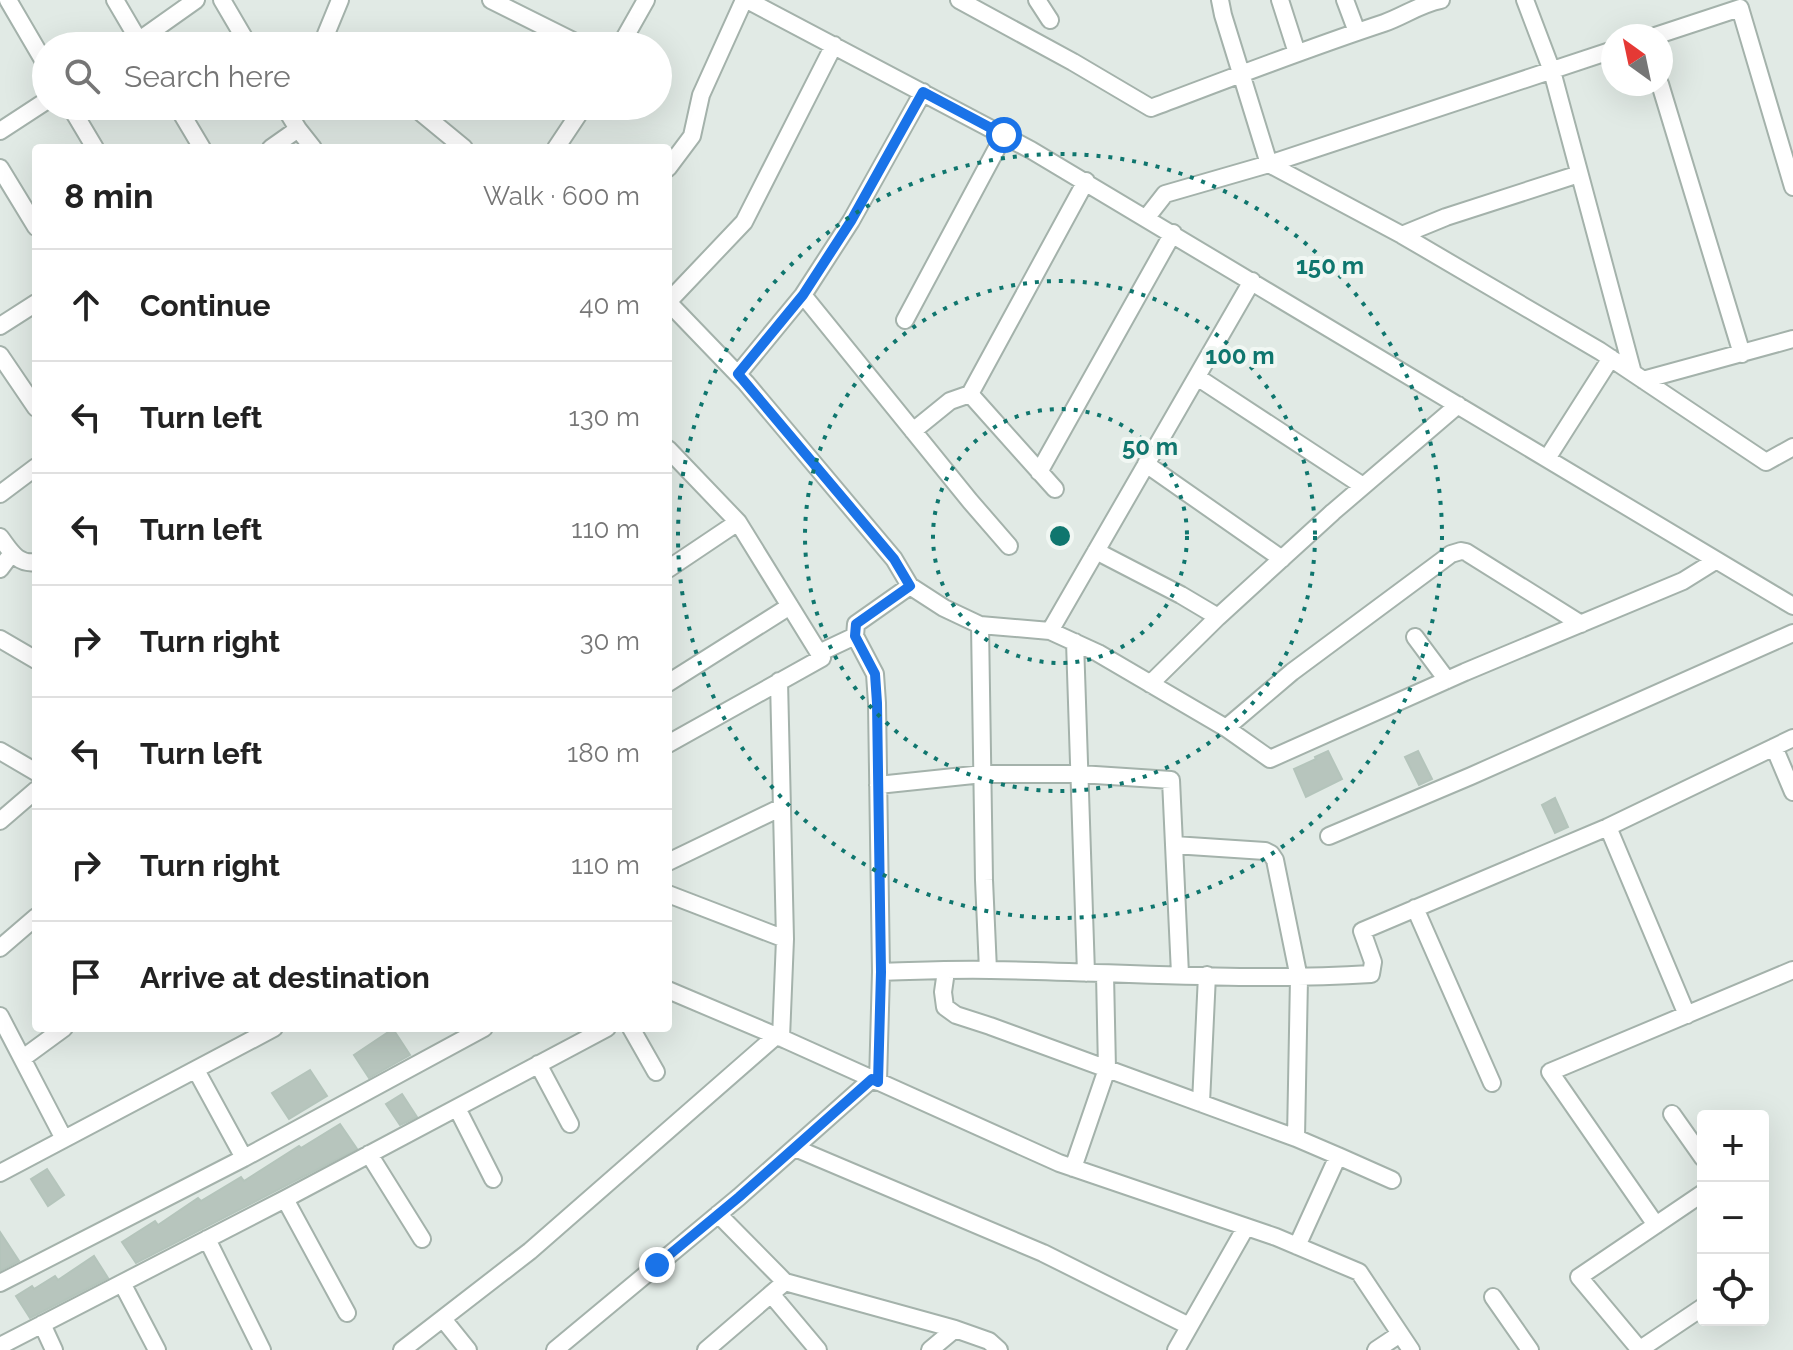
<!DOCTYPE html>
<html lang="en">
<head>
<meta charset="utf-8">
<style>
	:root { --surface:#fff; --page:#f6f6f6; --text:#222; --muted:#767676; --line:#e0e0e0 }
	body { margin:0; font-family:Raleway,sans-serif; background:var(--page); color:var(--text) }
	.controls { position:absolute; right:24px; bottom:24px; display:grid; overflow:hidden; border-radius:8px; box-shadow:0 8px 32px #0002 }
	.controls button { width:72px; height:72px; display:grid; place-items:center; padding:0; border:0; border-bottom:2px solid var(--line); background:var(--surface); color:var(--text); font:40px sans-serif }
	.compass { position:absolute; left:1601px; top:24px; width:72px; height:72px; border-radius:50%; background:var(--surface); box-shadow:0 8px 32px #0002; rotate:327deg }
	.stop { position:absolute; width:24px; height:24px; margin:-18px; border:6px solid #1a73e8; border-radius:50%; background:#fff }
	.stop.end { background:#1a73e8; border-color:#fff; box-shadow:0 2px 8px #0008 }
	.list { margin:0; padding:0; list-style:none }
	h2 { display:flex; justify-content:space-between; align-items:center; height:104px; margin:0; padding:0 32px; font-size:34px }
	h2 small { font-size:26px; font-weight:400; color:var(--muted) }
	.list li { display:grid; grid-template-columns:52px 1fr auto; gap:24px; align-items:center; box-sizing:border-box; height:112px; padding:0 32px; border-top:2px solid var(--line) }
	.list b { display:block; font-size:30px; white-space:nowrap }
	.list em { font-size:26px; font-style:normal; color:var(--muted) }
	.icon { flex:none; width:44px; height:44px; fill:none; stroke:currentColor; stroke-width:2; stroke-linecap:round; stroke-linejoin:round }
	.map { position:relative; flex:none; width:1793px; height:1350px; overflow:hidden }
	.search { position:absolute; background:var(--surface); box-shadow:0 8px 32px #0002; left:32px; top:32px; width:640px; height:88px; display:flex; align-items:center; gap:20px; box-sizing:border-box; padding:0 28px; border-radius:44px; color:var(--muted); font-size:30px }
	.panel { position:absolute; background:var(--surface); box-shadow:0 8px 32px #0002; left:32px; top:144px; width:640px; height:888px; border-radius:8px }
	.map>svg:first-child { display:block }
	.building { fill:#b7c5bd; stroke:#b4c4bb; stroke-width:2 }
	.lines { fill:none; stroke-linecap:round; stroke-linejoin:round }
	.minor-casing { stroke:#a4b2ab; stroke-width:20 }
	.minor { stroke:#fff; stroke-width:16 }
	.route { stroke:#1a73e8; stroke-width:10 }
	.ring { fill:none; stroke:#0f766e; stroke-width:4; stroke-dasharray:4 8 }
	.centre { fill:#0f766e; stroke:#f1f7f3; stroke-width:4 }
	.ring-label { font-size:24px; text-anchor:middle; font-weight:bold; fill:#0f766e; stroke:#f1f7f3; stroke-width:8; stroke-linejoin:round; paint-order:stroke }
</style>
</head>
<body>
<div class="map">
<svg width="1793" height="1350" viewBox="0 0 1793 1350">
	<rect width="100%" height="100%" fill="#e1eae5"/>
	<path class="building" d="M1328,751l14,28 -36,18 -12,-28 22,-10 -1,-2z
		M1418,751l14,28 -13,6 -14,-28z
		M1555,798l13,29 -13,6 -13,-28z
		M393,1029l17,26 -41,23 -15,-23z
		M310,1070l17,26 -38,23 -17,-26z
		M402,1094l15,23 -17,8 -14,-21z
		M340,1124l17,25 -221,114 -14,-21 33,-21 3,4 40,-27 3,3 40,-24 3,4 55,-35 2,2z
		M47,1169l17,26 -16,11 -17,-27z
		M0,1232l19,29 -19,10z
		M94,1256l14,22 -78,40 -14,-22 16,-10 2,3 21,-13 3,4z"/>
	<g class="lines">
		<g class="minor-casing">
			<path id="minor" d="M8,0l38,65
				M115,0l27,46
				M222,0l27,46
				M340,0l-14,34 14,12
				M491,0l92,46
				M747,0l284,150 762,456
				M959,0l114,62 78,46c77,-29 154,-59 233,-85 20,-7 36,-19 57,-23
				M1037,0l13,20
				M1280,0l17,53
				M1345,0l12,32
				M1525,0l27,71 81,302
				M1655,36l85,-28 53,179
				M131,46l65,-46
				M620,46l26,-46
				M1660,84l82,270
				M70,106l25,42
				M177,106l25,42
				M284,106l14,23 15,19
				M413,106l51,42
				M0,131l46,-30
				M271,148l27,-19
				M556,148l28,-42
				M1269,164l133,71 198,116 166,111 27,-15
				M1269,164l344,-114
				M0,168l36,59
				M668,168l24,-32 9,-41 43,-95
				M1147,217l18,-23 104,-30 -46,-149 -3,-15
				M1402,235l44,-18 133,-43
				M803,295l167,206 39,45
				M668,302l78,81 148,176 16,27 -54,38 -1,12
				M668,302l76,-80 90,-177
				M905,320l99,-185
				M0,326l36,-23
				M0,355l36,53
				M738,374l65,-79 48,-74 72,-129
				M1197,377l166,109
				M1643,380l150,-41
				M913,431l37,-30 20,-7
				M668,449l70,73 84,136 -154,86
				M1548,457l63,-99
				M1146,464l136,95
				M1039,472l134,-239
				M1055,489l-85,-95 116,-213
				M0,494l36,-27
				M0,537c10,13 17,28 36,25
				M1096,551l85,44 37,22 -68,67
				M0,569l12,-16
				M668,569l70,-47
				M910,586l34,22 36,17 4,255 4,90
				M1218,617l115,-105 125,-107
				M980,625l70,6 48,22 128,75 66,-56 159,-118 10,-3 5,1 115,72
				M1050,631l202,-350
				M1415,637l32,43
				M0,639l36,21
				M1075,642l11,331
				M819,653l36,-17 20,38 2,29 4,269 -3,110
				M779,681l6,258 -4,99
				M668,683l122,-77
				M1226,728l44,31 195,-87 218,-91 32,-20
				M1774,747l19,45
				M0,751l36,21
				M878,785l105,-11h97l91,6 9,194
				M0,821l36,-31
				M1608,827l79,188
				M1329,836l142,-60 322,-143
				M1174,845l91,6 6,3 4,6 24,118 -3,160
				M668,862l114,-55
				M668,894l117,45
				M1415,908l77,175
				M0,948l36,-31
				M946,971l-3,21 2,15 11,8 34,11 306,112 42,18 -41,90
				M881,972c37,-1 73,-3 110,-2 127,2 254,12 380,4l2,-12 -11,-31 246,-104 185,-89
				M668,990l118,50 273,123 217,74 83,35 52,78
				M0,1016l64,123
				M631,1028l25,44
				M23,1058l41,-30
				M538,1064l32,60
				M196,1070l48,88
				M1201,1103l6,-128
				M457,1108l36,71
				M1672,1114l31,44
				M795,1148l248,105 146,73
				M369,1154l53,85
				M1338,1156l54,24
				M1073,1168l34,-99 -2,-95
				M0,1173l274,-145
				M285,1199l62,114
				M1656,1225l-106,-153 243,-102
				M207,1239l55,111
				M785,1282l170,47
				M0,1283l244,-125 240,-130
				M122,1283l35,67
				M771,1294l47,56
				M1493,1297l37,53
				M443,1319l25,31
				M42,1324l12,26
				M0,1346l285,-147 322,-171
				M402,1350l128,-99 246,-215
				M555,1350l184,-153 133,-118
				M706,1350l79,-68 -67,-68
				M930,1350l25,-21 34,12 10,9
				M1176,1350l70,-123
				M1376,1350l24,-16
				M1639,1350l64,-43
				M1640,1350l-61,-73 124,-84"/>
		</g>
		<use href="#minor" class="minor"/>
	</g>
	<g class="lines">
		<path class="route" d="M657,1265l82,-68 133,-118 6,3 3,-110 -4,-269 -2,-29 -20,-38 1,-12 54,-38 -16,-27 -156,-185 65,-79 48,-74 72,-129 81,43"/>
	</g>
	<g class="ring">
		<circle cx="1060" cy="536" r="127"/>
		<circle cx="1060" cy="536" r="255"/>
		<circle cx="1060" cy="536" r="382"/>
	</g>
	<circle cx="1060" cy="536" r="12" class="centre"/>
	<g class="ring-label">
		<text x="1330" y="274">150 m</text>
		<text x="1240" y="364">100 m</text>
		<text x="1150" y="455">50 m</text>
	</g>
</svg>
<div class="controls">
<button>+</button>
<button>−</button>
<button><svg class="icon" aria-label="locate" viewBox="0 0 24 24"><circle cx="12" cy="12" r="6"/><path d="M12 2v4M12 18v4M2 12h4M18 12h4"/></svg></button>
</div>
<svg class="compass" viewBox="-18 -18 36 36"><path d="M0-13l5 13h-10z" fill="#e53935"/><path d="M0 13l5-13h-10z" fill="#767676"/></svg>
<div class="stop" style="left:1004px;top:135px"></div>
<div class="stop end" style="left:657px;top:1265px"></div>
<div class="search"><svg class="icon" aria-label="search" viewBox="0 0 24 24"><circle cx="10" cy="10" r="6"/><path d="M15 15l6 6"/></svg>Search here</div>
<section class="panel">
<h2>8 min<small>Walk · 600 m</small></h2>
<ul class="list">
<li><svg class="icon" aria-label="ahead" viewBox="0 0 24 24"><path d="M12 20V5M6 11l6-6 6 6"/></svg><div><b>Continue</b></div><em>40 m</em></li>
<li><svg class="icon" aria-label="left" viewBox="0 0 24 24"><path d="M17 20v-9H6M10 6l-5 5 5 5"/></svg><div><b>Turn left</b></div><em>130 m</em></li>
<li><svg class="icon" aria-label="left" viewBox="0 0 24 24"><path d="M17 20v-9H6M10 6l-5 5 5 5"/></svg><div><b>Turn left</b></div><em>110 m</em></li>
<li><svg class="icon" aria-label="right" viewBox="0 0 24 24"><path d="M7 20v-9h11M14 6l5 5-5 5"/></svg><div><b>Turn right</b></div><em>30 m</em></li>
<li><svg class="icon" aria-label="left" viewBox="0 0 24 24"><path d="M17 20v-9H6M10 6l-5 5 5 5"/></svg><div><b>Turn left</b></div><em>180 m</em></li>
<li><svg class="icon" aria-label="right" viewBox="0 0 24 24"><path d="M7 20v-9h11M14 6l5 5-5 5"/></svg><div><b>Turn right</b></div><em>110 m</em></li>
<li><svg class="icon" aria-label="arrive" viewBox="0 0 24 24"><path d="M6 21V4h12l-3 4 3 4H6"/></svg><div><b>Arrive at destination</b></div></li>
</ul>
</section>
</div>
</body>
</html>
